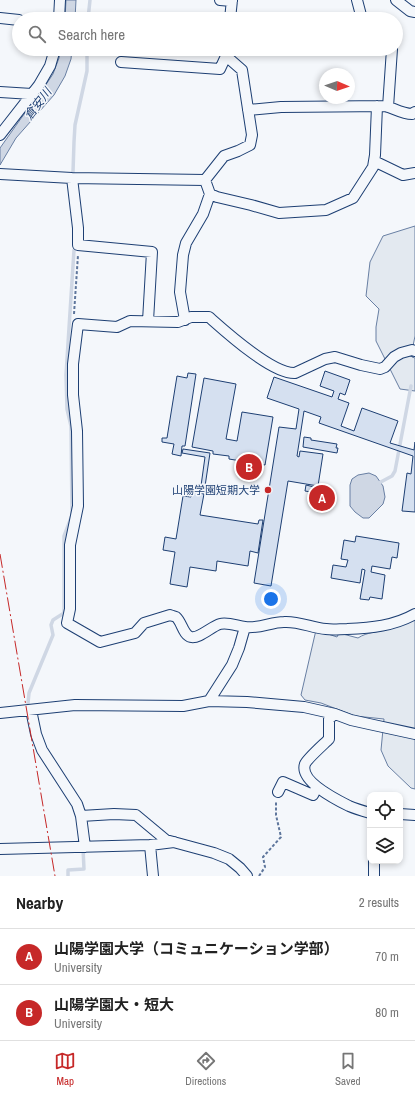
<!DOCTYPE html>
<html lang="en">
<head>
<meta charset="utf-8">
<style>
	:root { --surface:#fff; --page:#f2f2f2; --text:#222; --muted:#767676; --line:#e0e0e0; --accent:#c62828 }
	body { margin:0; font-family:"Archivo Narrow","Noto Sans JP",sans-serif; background:var(--page); color:var(--text) }
	.controls { position:absolute; right:12px; bottom:12px; display:grid; overflow:hidden; border-radius:8px; box-shadow:0 2px 6px #0003 }
	.controls button { width:36px; height:36px; display:grid; place-items:center; padding:0; border:0; border-bottom:1px solid var(--line); background:var(--surface); color:var(--text); font:20px sans-serif }
	.compass { position:absolute; left:319px; top:68px; width:36px; height:36px; border-radius:50%; background:var(--surface); box-shadow:0 2px 6px #0003; rotate:92deg }
	.you { position:absolute; left:271px; top:599px; width:14px; height:14px; margin:-10px; border:3px solid #fff; border-radius:50%; background:#1a73e8; box-shadow:0 0 0 6px #1a73e833 }
	.badge { display:grid; place-items:center; width:26px; height:26px; border-radius:50%; background:var(--accent); color:#fff; font-size:13px; font-weight:700 }
	.pin { position:absolute; translate:-50% -50%; border:2px solid #fff; box-shadow:0 1px 4px #0006 }
	.list { margin:0; padding:0; list-style:none }
	h2 { display:flex; justify-content:space-between; align-items:center; height:52px; margin:0; padding:0 16px; font-size:17px }
	h2 small { font-size:13px; font-weight:400; color:var(--muted) }
	.list li { display:grid; grid-template-columns:26px 1fr auto; gap:12px; align-items:center; box-sizing:border-box; height:56px; padding:0 16px; border-top:1px solid var(--line) }
	.list b { display:block; font-size:15px; white-space:nowrap }
	.list p { margin:0; font-size:13px; white-space:nowrap; color:var(--muted) }
	.list em { font-size:13px; font-style:normal; color:var(--muted) }
	.icon { flex:none; width:22px; height:22px; fill:none; stroke:currentColor; stroke-width:2; stroke-linecap:round; stroke-linejoin:round }
	.map { position:relative; flex:none; width:415px; height:876px; overflow:hidden }
	.search { position:absolute; background:var(--surface); box-shadow:0 2px 6px #0003; left:12px; right:12px; top:12px; height:44px; display:flex; align-items:center; gap:10px; box-sizing:border-box; padding:0 14px; border-radius:22px; color:var(--muted); font-size:15px }
	.sheet { height:164px; background:var(--surface) }
	nav { display:flex; justify-content:space-around; align-items:center; box-sizing:border-box; height:56px; border-top:1px solid var(--line); background:var(--surface); font-size:11px; color:var(--muted) }
	nav a { display:grid; justify-items:center; gap:2px }
	nav .on { color:var(--accent) }
	.map>svg:first-child { display:block }
	.green { fill:#e3e9f0; stroke:#687fa3 }
	.water { fill:#cfd7e4; stroke:#687fa3 }
	.lines { fill:none; stroke-linecap:round; stroke-linejoin:round }
	.stream { stroke:#cfd7e4; stroke-width:3.5 }
	.building { fill:#d5e0f0; stroke:#1d3f73 }
	.minor-casing { stroke:#1d3f73; stroke-width:12 }
	.path { stroke:#5e769c; stroke-width:2; stroke-dasharray:3 2; stroke-linecap:butt }
	.minor { stroke:#f4f7fb; stroke-width:10 }
	.power { stroke:#c62828; stroke-width:1; stroke-dasharray:14 3 2 3; stroke-linecap:butt }
	.poi-dot { fill:#c62828; stroke:#f4f7fb; stroke-width:1.5 }
	.labels { text-anchor:middle; stroke-width:3; stroke-linejoin:round; paint-order:stroke }
	.poi-label { font-size:11px; fill:#1d3f73; stroke:#f4f7fb; text-anchor:end }
	.water-label { font-size:12px; font-style:italic; fill:#1d3f73; stroke:#f4f7fb }
</style>
</head>
<body>
<div class="map">
<svg width="415" height="876" viewBox="0 0 415 876">
	<rect width="100%" height="100%" fill="#f4f7fb"/>
	<path class="green" d="M415,226v110l-2,10 -1,11 3,1v33l-15,-2 -24,-48v-14l3,-18 -13,-13 4,-34 13,-26z
		M415,618v171l-4,-1 -23,-22 -7,-16 3,-31 -29,-3 -34,-13 -16,-3 -4,-5 15,-65 21,7 2,-4 19,5c9,-6 20,-6 31,-9 9,-2 18,-6 26,-11z"/>
	<path class="water" d="M66,0h10l-1,19h-10z
		M61,49h11l-1,10 -6,17 -11,19 -38,43 -16,27v-17l22,-31 21,-28 10,-15 6,-16z
		M369,473l7,3 7,10 2,11 -2,7 -14,14h-6l-8,-6 -5,-6v-21l2,-6 6,-4z"/>
	<g class="lines">
		<path class="stream" d="M88,19l2,-19
			M73,172l1,-30 1,-17 12,-54v-22
			M377,484l15,-8 3,-5 16,-85
			M28,703l1,-10 24,-58 -2,-10 2,-5 11,-7v-77l8,-21 -1,-89 -4,-17 -1,-34 8,-125
			M68,876v-6l16,-1 -1,-21"/>
	</g>
	<path class="building" d="M325,371l25,9 -5,15 -5,-2 -2,6 11,4 -8,23 13,5 8,-23 36,13 -8,22 24,7 1,-8v70l-13,-1 5,-38 4,1 2,-18 -94,-33 2,-6 -17,-6 -7,45 2,1 1,-6 23,3 -5,32 -30,-5 -17,105 -17,-3 25,-156 17,2 3,-20 -32,-11 7,-21 58,20 2,-6 -14,-5z
		M188,373l8,1 -11,72h-3l-1,10 -9,-2 2,-10 -12,-2v-4h5l10,-62 10,2z
		M204,378l32,6 -10,55 11,2 5,-29 31,5 -8,48 -36,-6v-3l-16,-2v-3l-21,-4z
		M304,437l7,1v2l26,4 -1,4h2l-1,5 -34,-6z
		M183,449l27,4 -6,40h-4l5,-36 -23,-4z
		M306,485l12,3 -1,5 -12,-2z
		M192,492l12,2 -4,21 58,9 1,-4h4l-5,33 -8,-2 -2,15 -31,-5 -1,10 -26,-4 -3,20 -17,-3 5,-32 -12,-2 2,-13 11,2 7,-43 8,1z
		M356,536l43,7 -2,15 -5,-1 -2,12 -18,-3 -1,6 14,3 -3,24 -12,-2 -1,3 -9,-1 5,-29 -3,-1 -2,14 -29,-5 2,-13 13,2 2,-7 -7,-1 3,-19 11,2z"/>
	<g class="lines">
		<g class="minor-casing">
			<path id="minor" d="M220,0l12,1
				M357,0l5,19
				M396,0l14,11 5,1
				M0,18l19,2
				M59,19l1,-19
				M230,19l2,-19
				M121,62l99,7 6,-13
				M0,92l32,2
				M388,107l4,-58
				M248,110l33,-3 105,-1c9,3 17,8 26,8l3,-2
				M0,135l39,-50 11,-19 5,-17
				M374,161l29,14 12,-2
				M0,174l72,4 133,2
				M72,178l6,50v17l74,7 -4,69
				M205,180l5,14 7,3 34,8 28,8 47,-3 27,-12 20,-31 2,-12 2,-49
				M205,180l19,-24 14,-5 12,-6 2,-10 -10,-65 -16,-14 1,-7
				M185,320l-5,-28 3,-37 3,-12 17,-29 7,-20
				M245,627c-8,-1 -17,-5 -25,-3 -8,2 -21,15 -29,13 -8,-2 -9,-15 -15,-20 -2,-1 -4,-1 -6,-2l-26,8 -9,10 -35,9 -33,-19 3,-14v-64l8,-39 -1,-75 -4,-36v-31l5,-40 39,3 13,-6 48,1 13,-5h18c17,15 63,57 86,56l30,-14 10,-2 26,8 19,4 5,-2 9,-10 7,-4 11,-3 3,1
				M209,701l23,-36 7,-17 6,-21c14,2 26,-5 39,-5 15,-1 28,6 42,7 7,1 14,0 21,0 24,-1 47,-3 68,-15
				M31,710l5,24 6,16 35,54 4,12 4,31
				M0,713l75,-8 108,1 26,-5 38,1 57,5 31,7 16,6 18,4 46,10
				M335,714l-6,5v20c-5,5 -22,20 -24,25 -6,17 32,36 44,42 7,3 14,5 21,7
				M278,792l5,-10 30,13 4,-8
				M400,814l15,1
				M81,816l33,-2 22,1 30,25 48,13 15,6 11,9 7,8
				M150,845l3,31
				M0,849l150,-4 24,-3
				M374,861v15"/>
		</g>
		<path class="path" d="M74,314l4,-59
			M259,876l6,-9 -2,-10 18,-20 -5,-22v-14"/>
		<use href="#minor" class="minor"/>
		<path class="power" d="M0,554l55,322"/>
	</g>
	<circle class="poi-dot" cx="268" cy="490" r="4"/>
	<g class="labels">
		<g class="poi-label">
			<text x="260" y="494">山陽学園短期大学</text>
		</g>
		<g class="water-label">
			<text transform="translate(38 104) rotate(-53)" y="4">倉安川</text>
		</g>
	</g>
</svg>
<div class="controls">
<button><svg class="icon" aria-label="locate" viewBox="0 0 24 24"><circle cx="12" cy="12" r="6"/><path d="M12 2v4M12 18v4M2 12h4M18 12h4"/></svg></button>
<button><svg class="icon" aria-label="layers" viewBox="0 0 24 24"><path d="M12 4l9 5-9 5-9-5zM3 14l9 5 9-5"/></svg></button>
</div>
<svg class="compass" viewBox="-18 -18 36 36"><path d="M0-13l5 13h-10z" fill="#e53935"/><path d="M0 13l5-13h-10z" fill="#767676"/></svg>
<div class="you"></div>
<div class="pin badge" style="left:322px;top:498px">A</div>
<div class="pin badge" style="left:249px;top:467px">B</div>
<div class="search"><svg class="icon" aria-label="search" viewBox="0 0 24 24"><circle cx="10" cy="10" r="6"/><path d="M15 15l6 6"/></svg>Search here</div>
</div>
<section class="sheet">
<h2>Nearby<small>2 results</small></h2>
<ul class="list">
<li><span class="badge">A</span><div><b>山陽学園大学（コミュニケーション学部）</b><p>University</p></div><em>70 m</em></li>
<li><span class="badge">B</span><div><b>山陽学園大・短大</b><p>University</p></div><em>80 m</em></li>
</ul>
</section>
<nav>
<a class="on"><svg class="icon" aria-label="map" viewBox="0 0 24 24"><path d="M3 6l6-2 6 2 6-2v14l-6 2-6-2-6 2zM9 4v14M15 6v14"/></svg>Map</a>
<a><svg class="icon" aria-label="directions" viewBox="0 0 24 24"><path d="M12 3l9 9-9 9-9-9zM9 14v-3h6M13 9l2 2-2 2"/></svg>Directions</a>
<a><svg class="icon" aria-label="saved" viewBox="0 0 24 24"><path d="M7 4h10v16l-5-4-5 4z"/></svg>Saved</a>
</nav>
</body>
</html>
